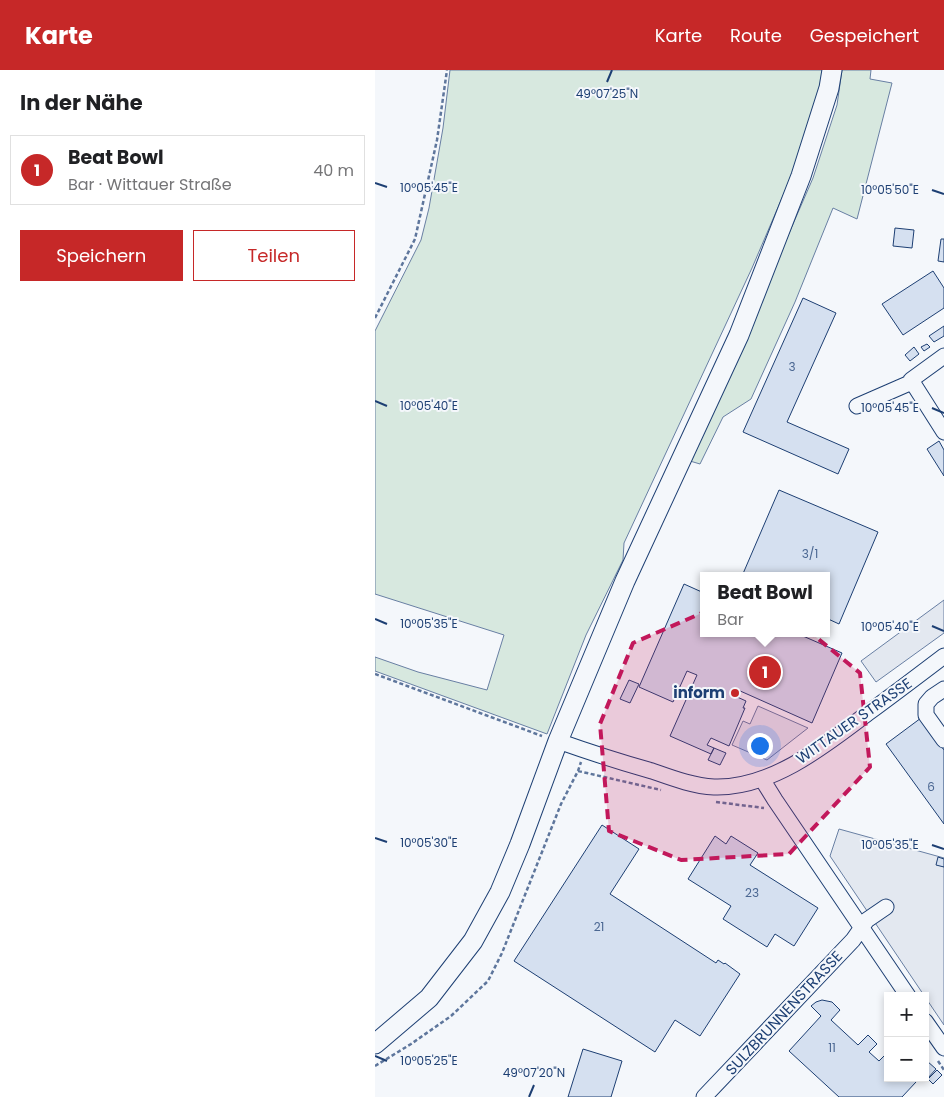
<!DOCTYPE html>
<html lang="de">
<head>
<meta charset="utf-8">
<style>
	:root { --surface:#fff; --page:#f2f2f2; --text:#202124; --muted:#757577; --line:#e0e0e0; --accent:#c62828 }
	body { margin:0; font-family:Poppins,sans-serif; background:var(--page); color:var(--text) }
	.controls { position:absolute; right:15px; bottom:15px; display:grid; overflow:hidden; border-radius:0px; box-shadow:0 2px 8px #0003 }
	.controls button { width:45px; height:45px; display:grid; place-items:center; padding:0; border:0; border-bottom:1px solid var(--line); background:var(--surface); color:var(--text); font:25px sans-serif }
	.you { position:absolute; left:384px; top:675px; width:18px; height:18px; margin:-12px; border:4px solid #fff; border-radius:50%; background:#1a73e8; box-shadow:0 0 0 8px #1a73e833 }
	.badge { display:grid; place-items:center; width:32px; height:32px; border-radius:50%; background:var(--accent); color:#fff; font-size:16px; font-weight:700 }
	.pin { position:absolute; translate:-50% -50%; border:2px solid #fff; box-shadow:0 1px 5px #0006 }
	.popup { position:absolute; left:325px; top:502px; width:130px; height:65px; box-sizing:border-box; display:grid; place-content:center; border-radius:0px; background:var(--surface); filter:drop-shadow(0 1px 4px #0005); font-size:16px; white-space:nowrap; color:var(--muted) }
	.popup b { font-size:19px; color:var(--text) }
	.popup::after { content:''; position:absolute; left:50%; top:100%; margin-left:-10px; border:10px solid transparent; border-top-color:var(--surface) }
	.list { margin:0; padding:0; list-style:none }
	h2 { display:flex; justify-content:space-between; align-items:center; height:65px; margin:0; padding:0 20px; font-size:21px }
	h2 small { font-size:16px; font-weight:400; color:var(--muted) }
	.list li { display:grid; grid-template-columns:32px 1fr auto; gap:15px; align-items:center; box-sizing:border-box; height:70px; margin:0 10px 10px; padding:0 10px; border:1px solid var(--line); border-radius:0px }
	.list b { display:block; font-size:19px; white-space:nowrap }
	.list p { margin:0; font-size:16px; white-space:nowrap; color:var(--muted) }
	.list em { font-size:16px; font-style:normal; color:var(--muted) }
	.actions { display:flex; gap:10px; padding:15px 20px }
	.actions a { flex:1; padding:11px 0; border:1px solid var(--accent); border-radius:0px; text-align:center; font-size:18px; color:var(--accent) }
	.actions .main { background:var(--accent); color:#fff }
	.map { position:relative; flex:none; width:569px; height:1027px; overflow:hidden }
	header { display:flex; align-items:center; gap:30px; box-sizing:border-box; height:70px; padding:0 25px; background:var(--accent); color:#fff }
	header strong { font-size:24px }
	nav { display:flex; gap:28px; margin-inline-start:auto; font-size:18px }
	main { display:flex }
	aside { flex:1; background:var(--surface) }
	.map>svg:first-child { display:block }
	.green { fill:#d7e8df; stroke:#687fa3 }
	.parking { fill:#e3e8f0; stroke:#687fa3 }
	.building { fill:#d5e0f0; stroke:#1d3f73 }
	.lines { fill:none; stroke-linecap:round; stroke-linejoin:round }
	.minor-casing { stroke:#1d3f73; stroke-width:17 }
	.major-casing { stroke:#1d3f73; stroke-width:21 }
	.path { stroke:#5e769c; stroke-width:2.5; stroke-dasharray:4 2.5; stroke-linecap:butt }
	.minor { stroke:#f4f7fb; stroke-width:15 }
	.major { stroke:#f4f7fb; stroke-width:19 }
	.marked { fill:#c2185b; fill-opacity:0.2; stroke:#c2185b; stroke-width:4; stroke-dasharray:10 6; stroke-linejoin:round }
	.ticks { fill:none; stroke:#1d3f73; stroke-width:2 }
	.poi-dot { fill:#c62828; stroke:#f4f7fb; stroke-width:2 }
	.labels { text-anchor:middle; stroke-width:4; stroke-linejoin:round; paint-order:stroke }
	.number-label { font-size:12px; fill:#4b6792 }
	.poi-label { font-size:15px; font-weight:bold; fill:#1d3f73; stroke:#f4f7fb; text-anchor:end }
	.street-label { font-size:15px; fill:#1d3f73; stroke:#f4f7fb }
	.ticks-label { font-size:12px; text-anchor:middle; fill:#1d3f73; stroke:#f4f7fb; stroke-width:4; stroke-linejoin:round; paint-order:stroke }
</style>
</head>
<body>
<header>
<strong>Karte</strong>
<nav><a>Karte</a><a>Route</a><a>Gespeichert</a></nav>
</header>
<main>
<aside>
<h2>In der Nähe<small></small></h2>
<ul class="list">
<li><span class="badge">1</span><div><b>Beat Bowl</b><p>Bar · Wittauer Straße</p></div><em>40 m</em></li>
</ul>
<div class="actions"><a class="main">Speichern</a><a>Teilen</a></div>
</aside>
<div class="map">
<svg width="569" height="1027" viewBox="0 0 569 1027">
	<rect width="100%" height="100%" fill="#f4f7fb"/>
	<path class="green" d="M75,0h374l-4,26 -32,88 -36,84 -128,275 -1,17 -37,75 -39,99 -172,-63v-14l43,15 69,18 17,-55 -129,-41v-263l46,-91 8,-32 14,-80z
		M467,0h29l-1,9 22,4 -35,136 -24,-11 -38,94 -44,97 -28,18 -23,47 -10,-3 123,-283 24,-73z"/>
	<path class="parking" d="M569,530v33l-68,49 -15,-21z
		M383,636l50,22 -41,32 -35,-15 11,-24 7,3z
		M464,759l105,29v167l-114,-169z"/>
	<path class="building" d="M520,158l19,2 -2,18 -19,-2z
		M566,169h3v23l-6,-1z
		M558,201l11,17v20l-41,27 -21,-31z
		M428,228l33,15 -49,109 62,27 -11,25 -95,-42z
		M569,256v10l-10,6 -5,-6z
		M552,274l3,3 -6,4 -3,-4z
		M539,277l5,7 -9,7 -5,-6z
		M564,371l5,9v26l-17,-27z
		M404,420l99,42 -39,92 -13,-6v-42h-84z
		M309,514l20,9v40h92l46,20 -30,70 -74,-33 -3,6 11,5 -3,7h2l-16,38 -18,-8 -4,7 7,3 -3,6 -41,-18 27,-61 -10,-4 -14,31 -34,-15z
		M254,610l10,4 -9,19 -10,-4z
		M546,648l23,32v74l-58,-80z
		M339,678l12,5 -6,12 -12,-5z
		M227,755l37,24 -29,45 106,69 2,-3 6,4 1,-1 15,11 -40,62 -25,-16 -20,32 -141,-91z
		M340,766l11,8 5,-8 27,17 -8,12 68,43 -24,38 -19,-12 -8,13 -44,-28 8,-13 -43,-27z
		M563,787l6,2v8l-8,-2z
		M447,930l10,2 8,8 -9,10 27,25 10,-10 9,9 -8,8 10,9 9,-9v26h23l5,4 -14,15h-63l-50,-46 32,-35 -10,-10 5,-4z
		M208,979l39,12 -11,36h-43z
		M552,991l9,8 -8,9 -3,-3v-12z
		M562,1000l5,5 -9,9 -5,-5z"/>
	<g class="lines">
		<g class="minor-casing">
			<path id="minor" d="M569,286l-33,24 33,52
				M482,336l55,-24
				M569,619l-12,8 -6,7v11l18,25
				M183,671c31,11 62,21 94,30 20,7 41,15 62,16 57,2 112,-42 154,-74 26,-19 51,-38 76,-57
				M387,709l13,21 133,196
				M550,951l19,27
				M329,1027l149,-157 14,-20 19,-13"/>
		</g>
		<g class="major-casing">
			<path id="major" d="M0,974l54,-46 44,-57 27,-49 20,-48 38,-103 67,-160 114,-246 62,-159 28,-88 3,-18"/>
		</g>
		<path class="path" d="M0,248l40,-79 22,-99 10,-70
			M0,604l167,62
			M203,701l83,19
			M341,732l48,6
			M563,991l6,9
			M0,996l36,-22 40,-28 37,-35 14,-28 59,-149 17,-33 3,-9"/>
		<use href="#minor" class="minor"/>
		<use href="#major" class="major"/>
	</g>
	<path class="marked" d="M382,519l103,84 10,94 -81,87 -108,6 -72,-29 -9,-107 33,-81z"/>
	<path class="ticks" d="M232,12l5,-12M0,113l12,4M557,120l12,4M0,331l12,5M557,338l12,5M0,549l12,5M557,556l12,5M0,768l12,4M557,775l12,4M0,986l12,5M154,1027l5,-12"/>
	<circle class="poi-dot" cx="360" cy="623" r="5"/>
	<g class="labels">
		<g class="number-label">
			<text x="417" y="301">3</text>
			<text x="435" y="488">3/1</text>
			<text x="556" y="721">6</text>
			<text x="377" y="827">23</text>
			<text x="224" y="861">21</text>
			<text x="457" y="982">11</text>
		</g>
		<g class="poi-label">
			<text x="350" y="628">inform</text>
		</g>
		<g class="street-label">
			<text transform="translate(479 651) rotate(-35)" y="5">WITTAUER STRASSE</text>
			<text transform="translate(409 943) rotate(-47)" y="5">SULZBRUNNENSTRASSE</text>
		</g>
	</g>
	<g class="ticks-label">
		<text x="232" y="28">49°07'25"N</text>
		<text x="54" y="122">10°05'45"E</text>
		<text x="515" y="124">10°05'50"E</text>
		<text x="54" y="340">10°05'40"E</text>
		<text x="515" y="342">10°05'45"E</text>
		<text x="54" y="558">10°05'35"E</text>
		<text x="515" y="561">10°05'40"E</text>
		<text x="54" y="777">10°05'30"E</text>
		<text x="515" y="779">10°05'35"E</text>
		<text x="54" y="995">10°05'25"E</text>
		<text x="159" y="1007">49°07'20"N</text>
	</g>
</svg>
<div class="controls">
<button>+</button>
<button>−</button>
</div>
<div class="you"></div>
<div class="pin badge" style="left:390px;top:602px">1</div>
<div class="popup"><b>Beat Bowl</b>Bar</div>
</div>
</main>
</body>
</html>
